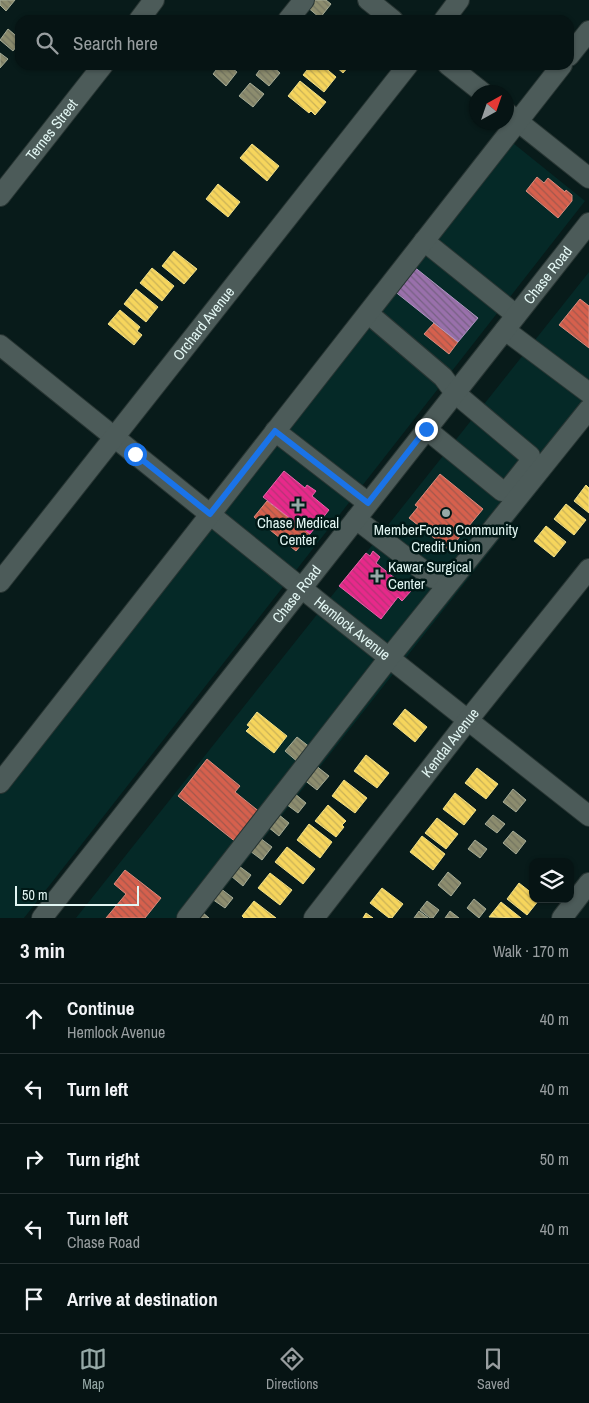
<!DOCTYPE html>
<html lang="en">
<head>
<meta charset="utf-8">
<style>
	:root { --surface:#061414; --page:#0f1d1d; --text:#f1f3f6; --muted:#989ea0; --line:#273334; --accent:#96a9a7 }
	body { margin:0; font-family:"Archivo Narrow",sans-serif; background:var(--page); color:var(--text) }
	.controls { position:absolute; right:15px; bottom:15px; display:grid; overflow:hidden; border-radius:10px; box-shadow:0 1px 4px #0004 }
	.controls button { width:45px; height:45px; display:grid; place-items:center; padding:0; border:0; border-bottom:1px solid var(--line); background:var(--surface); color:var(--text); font:25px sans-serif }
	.compass { position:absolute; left:469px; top:85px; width:45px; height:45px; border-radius:50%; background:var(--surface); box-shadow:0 1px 4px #0004; rotate:40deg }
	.scale { position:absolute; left:15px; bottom:12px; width:124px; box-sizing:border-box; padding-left:5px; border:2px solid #e2f6f3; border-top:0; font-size:14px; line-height:18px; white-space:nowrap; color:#e2f6f3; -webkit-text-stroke:4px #001816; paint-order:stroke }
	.stop { position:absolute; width:15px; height:15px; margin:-11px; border:4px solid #1a73e8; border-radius:50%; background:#fff }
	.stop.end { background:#1a73e8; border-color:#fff; box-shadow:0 1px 5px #0008 }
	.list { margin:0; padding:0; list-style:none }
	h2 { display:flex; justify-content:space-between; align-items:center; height:65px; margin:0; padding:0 20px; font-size:21px }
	h2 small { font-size:16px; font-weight:400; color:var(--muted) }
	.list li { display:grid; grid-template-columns:32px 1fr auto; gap:15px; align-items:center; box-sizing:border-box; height:70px; padding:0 20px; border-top:1px solid var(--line) }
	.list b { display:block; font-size:19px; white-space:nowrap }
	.list p { margin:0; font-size:16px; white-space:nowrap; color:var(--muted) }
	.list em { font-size:16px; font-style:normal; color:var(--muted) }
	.icon { flex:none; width:28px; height:28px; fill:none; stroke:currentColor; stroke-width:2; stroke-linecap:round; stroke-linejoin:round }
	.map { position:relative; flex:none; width:589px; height:918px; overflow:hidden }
	.search { position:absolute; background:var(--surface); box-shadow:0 1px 4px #0004; left:15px; right:15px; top:15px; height:55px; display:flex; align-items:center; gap:12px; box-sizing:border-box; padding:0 18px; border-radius:15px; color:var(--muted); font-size:19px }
	.sheet { height:415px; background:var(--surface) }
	nav { display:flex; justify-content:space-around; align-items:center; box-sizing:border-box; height:70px; border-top:1px solid var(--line); background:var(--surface); font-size:14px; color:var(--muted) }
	nav a { display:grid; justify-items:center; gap:2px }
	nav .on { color:var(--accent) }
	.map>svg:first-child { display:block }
	.built { fill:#052927 }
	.homes { fill:url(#homes-back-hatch); stroke:#f0df89 }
	.shops { fill:url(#shops-back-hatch); stroke:#da8d7f }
	.offices { fill:url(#offices-back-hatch); stroke:#af98c1 }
	.health { fill:url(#health-back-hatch); stroke:#e666aa }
	.industry { fill:url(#industry-back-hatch); stroke:#a6ac96 }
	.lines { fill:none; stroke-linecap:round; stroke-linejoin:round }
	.minor-casing { stroke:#283533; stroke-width:22 }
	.minor { stroke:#4c5b59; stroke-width:20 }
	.route { stroke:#1a73e8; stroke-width:6 }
	.poi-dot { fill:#96a9a7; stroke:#001816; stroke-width:2 }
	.labels { text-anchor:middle; stroke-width:5; stroke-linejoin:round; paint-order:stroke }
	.street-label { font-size:15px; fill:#e2f6f3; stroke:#001816 }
	.poi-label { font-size:15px; fill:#e2f6f3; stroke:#001816 }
</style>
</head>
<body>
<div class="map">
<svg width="589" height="918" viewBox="0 0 589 918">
	<defs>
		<pattern id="homes-back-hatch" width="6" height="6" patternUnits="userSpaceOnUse" patternTransform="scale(1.25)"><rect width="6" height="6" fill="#f6d55c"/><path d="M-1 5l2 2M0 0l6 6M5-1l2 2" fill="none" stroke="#cab257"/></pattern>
		<pattern id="shops-back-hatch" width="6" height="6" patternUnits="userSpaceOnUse" patternTransform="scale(1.25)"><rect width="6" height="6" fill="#d6604d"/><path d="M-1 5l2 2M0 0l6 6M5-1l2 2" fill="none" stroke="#a3584c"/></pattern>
		<pattern id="offices-back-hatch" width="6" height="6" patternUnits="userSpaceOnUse" patternTransform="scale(1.25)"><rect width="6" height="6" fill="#9970ab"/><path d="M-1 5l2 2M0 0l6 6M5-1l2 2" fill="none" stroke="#776184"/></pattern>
		<pattern id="health-back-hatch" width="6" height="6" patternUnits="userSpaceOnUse" patternTransform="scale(1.25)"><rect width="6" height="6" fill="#e7298a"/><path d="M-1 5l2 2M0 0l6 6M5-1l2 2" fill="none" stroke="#b63376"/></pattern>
		<pattern id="industry-back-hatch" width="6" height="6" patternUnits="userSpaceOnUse" patternTransform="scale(1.25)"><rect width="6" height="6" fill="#8c8c6e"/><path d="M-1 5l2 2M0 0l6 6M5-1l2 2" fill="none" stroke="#737561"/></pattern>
	</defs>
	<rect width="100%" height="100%" fill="#081b1a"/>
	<path class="built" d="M498,131l87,70 -561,717h-24v-142z
		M589,272v153l-388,493h-125z"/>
	<path class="homes" d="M311,65h11l14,12 -12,15 -21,-17z
		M334,65h16l-7,8z
		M300,81l26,21 -11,13 -4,-4 -2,2 -21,-17z
		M252,144l27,22 -12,15 -27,-23z
		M218,184l22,18 -12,15 -22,-18z
		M174,251l23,18 -13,15 -22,-18z
		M152,268l22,18 -12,15 -22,-18z
		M136,289l22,18 -12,15 -22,-18z
		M120,310l20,17 -3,4 5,4 -8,10 -26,-21z
		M586,485l3,3v25l-15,-12z
		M566,504l20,16 -12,15 -20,-16z
		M546,526l20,16 -12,15 -20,-16z
		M405,709l22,18 -12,15 -22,-18z
		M257,712l30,24 -13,17 -28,-22 4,-4 -3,-2z
		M366,755l23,18 -12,15 -23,-17z
		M477,768l21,16 -12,15 -21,-16z
		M344,780l23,18 -12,15 -23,-17z
		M455,793l21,17 -12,15 -21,-16z
		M328,805l18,16 -4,4 2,2 -8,10 -21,-16z
		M437,818l21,16 -12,15 -21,-16z
		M309,824l23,18 -12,16 -23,-18z
		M422,836l23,18 -12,16 -23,-18z
		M287,847l28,22 -12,15 -28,-22z
		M270,873l22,17 -12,15 -22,-17z
		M519,883l14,11v5l6,1 -12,15 -20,-16z
		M382,888l21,16 -11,14h-3l-19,-15z
		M254,901l22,17h-32l-2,-2z
		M501,902l20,16 -32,-1z
		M366,913l7,5h-10z"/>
	<path class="shops" d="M537,177l7,6 4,-5 17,14 1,-2 6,5v6l-14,17 -32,-27z
		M580,299l9,7v42l-30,-23z
		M434,323l24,19 -9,12 -25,-20z
		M440,474l43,35 -34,41 -40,-32 9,-11 -3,-2z
		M267,501l43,33 -14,17 -42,-34z
		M207,759l33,27 -5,6 26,21 -24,30 -59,-47z
		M125,870l36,28 -16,20h-39l20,-24 -12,-10z"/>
	<path class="offices" d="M413,266l65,52 -20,24 -65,-52z"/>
	<path class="health" d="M284,471l21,17 2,-3 9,6 -4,5 17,14 -19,24 -47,-37z
		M373,551l7,6 -4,6 35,28 -9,10 -4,-4 -17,22 -42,-33 27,-33 4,3z"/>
	<path class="industry" d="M0,0h15l-9,11 -6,-6z
		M311,0h15l5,4 -11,14 -14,-12z
		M8,29l12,10v3l-7,9 -13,-11z
		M0,53l8,6 -8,9z
		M220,65h8l9,7 -11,14 -13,-12z
		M263,65h8l9,8 -11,13 -13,-11z
		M250,83l14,11 -11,13 -14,-11z
		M297,737l14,11 -12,15 -14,-12z
		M315,765l14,11 -12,14 -14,-11z
		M513,789l13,11 -10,12 -13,-10z
		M294,793l12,10 -8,10 -12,-9z
		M278,814l11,9 -10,13 -11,-9z
		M493,815l12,9 -8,9 -12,-9z
		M513,831l13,10 -10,13 -13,-11z
		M260,838l12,9 -10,13 -12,-9z
		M475,840l12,9 -7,9 -12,-9z
		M239,866l12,9 -8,11 -12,-10z
		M448,872l13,11 -10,13 -13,-11z
		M220,888l13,10 -8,10 -13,-9z
		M474,899l12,10 -7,9 -12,-10z
		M427,901l12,9 -6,8h-3l-10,-8z
		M419,911l9,7h-14z
		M450,911l9,7h-14z
		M202,912l7,6h-12z"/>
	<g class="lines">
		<g class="minor-casing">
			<g id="minor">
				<path d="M368,0l25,20"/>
				<path d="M139,20l15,-20"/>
				<path d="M288,20l16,-20"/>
				<path d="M444,20l15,-20"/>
				<path d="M569,56l20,-25"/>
				<path d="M448,65l34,27"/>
				<path d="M506,112l83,66"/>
				<path id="s1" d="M0,196l103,-131"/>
				<path d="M424,241l92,74"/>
				<path d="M376,320l67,57 12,16 75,63 1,5 -23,29 -6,1 -76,-62"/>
				<path d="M505,330l84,63"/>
				<path id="s2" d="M0,345l325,262 264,209"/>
				<path d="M275,431l93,72"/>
				<path d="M356,519l77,59"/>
				<path id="s3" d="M0,582l408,-517"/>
				<path d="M0,783l562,-718"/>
				<path id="s4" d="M42,918l547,-695"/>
				<path d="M187,918l202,-260 200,-249"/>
				<path id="s5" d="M314,918l154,-198 121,-151"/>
				<path d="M562,918l27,-35"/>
			</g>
		</g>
		<use href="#minor" class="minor"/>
	</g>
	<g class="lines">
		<path class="route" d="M135,454l75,60 65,-83 93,72 58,-74"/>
	</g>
	<g class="poi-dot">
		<path d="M295.5 497.5h5v5h5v5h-5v5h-5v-5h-5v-5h5z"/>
		<circle cx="446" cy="513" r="5"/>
		<path d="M374.5 568.5h5v5h5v5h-5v5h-5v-5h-5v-5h5z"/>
	</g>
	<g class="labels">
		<g class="street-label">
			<text dy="5" stroke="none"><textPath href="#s1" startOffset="84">Ternes Street</textPath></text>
			<text dy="5" stroke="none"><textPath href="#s4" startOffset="818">Chase Road</textPath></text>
			<text dy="5" stroke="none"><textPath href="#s3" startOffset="329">Orchard Avenue</textPath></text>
			<text dy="5" stroke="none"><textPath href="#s4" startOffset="412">Chase Road</textPath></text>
			<text dy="5" stroke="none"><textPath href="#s2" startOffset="452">Hemlock Avenue</textPath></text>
			<text dy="5" stroke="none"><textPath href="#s5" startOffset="222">Kendal Avenue</textPath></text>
		</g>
		<g class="poi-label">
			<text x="298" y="528">Chase Medical<tspan x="298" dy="17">Center</tspan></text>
			<text x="446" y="535">MemberFocus Community<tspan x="446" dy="17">Credit Union</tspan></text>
			<text x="388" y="572" text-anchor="start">Kawar Surgical<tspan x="388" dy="17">Center</tspan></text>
		</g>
	</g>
</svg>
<div class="controls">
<button><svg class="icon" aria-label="layers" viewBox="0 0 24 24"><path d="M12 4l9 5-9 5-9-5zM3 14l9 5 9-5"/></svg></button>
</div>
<svg class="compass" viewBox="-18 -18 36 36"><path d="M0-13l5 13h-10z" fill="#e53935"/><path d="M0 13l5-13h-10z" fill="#989ea0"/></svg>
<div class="scale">50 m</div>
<div class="stop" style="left:135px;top:454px"></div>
<div class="stop end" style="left:426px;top:429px"></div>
<div class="search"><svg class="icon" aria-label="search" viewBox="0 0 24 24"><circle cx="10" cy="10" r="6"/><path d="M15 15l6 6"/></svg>Search here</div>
</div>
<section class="sheet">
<h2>3 min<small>Walk · 170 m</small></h2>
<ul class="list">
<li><svg class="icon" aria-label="ahead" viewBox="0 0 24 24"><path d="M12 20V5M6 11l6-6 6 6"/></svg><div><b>Continue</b><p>Hemlock Avenue</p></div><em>40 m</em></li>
<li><svg class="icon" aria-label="left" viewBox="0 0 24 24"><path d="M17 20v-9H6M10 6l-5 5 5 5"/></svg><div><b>Turn left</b></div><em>40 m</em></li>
<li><svg class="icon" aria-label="right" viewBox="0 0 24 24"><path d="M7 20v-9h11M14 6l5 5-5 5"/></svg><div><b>Turn right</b></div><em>50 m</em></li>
<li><svg class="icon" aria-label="left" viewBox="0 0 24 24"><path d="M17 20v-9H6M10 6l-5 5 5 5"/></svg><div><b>Turn left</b><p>Chase Road</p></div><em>40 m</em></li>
<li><svg class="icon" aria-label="arrive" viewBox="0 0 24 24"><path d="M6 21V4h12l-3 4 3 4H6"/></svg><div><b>Arrive at destination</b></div></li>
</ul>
</section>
<nav>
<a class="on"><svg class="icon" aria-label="map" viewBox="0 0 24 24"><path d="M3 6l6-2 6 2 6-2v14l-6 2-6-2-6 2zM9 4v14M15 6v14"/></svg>Map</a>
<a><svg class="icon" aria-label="directions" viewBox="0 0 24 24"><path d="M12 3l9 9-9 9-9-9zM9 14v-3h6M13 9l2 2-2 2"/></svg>Directions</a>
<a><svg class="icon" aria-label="saved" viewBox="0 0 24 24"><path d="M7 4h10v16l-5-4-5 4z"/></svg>Saved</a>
</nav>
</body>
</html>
